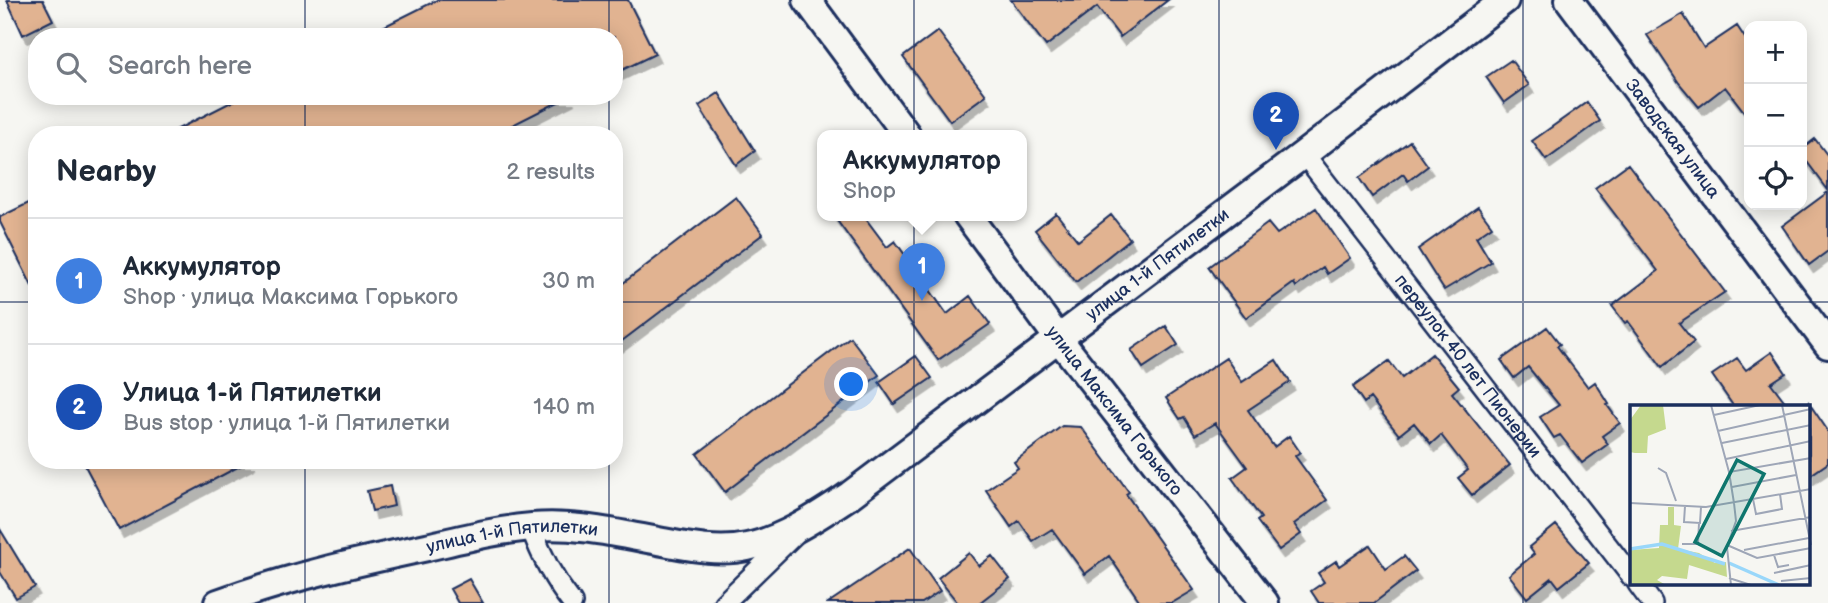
<!DOCTYPE html>
<html lang="en">
<head>
<meta charset="utf-8">
<style>
	:root { --surface:#fff; --page:#f2f2f3; --text:#1f2937; --muted:#747a83; --line:#e0e1e3; --accent:#ea580c }
	body { margin:0; font-family:"Balsamiq Sans",sans-serif; background:var(--page); color:var(--text) }
	.controls { position:absolute; right:21px; top:21px; display:grid; overflow:hidden; border-radius:14px; box-shadow:0 4px 18px #0003 }
	.controls button { width:63px; height:63px; display:grid; place-items:center; padding:0; border:0; border-bottom:2px solid var(--line); background:var(--surface); color:var(--text); font:35px sans-serif }
	.you { position:absolute; left:852px; top:385px; width:24px; height:24px; margin:-18px; border:5px solid #fff; border-radius:50%; background:#1a73e8; box-shadow:0 0 0 10px #1a73e833 }
	.badge { display:grid; place-items:center; width:46px; height:46px; border-radius:50%; background:var(--accent); color:#fff; font-size:23px; font-weight:700 }
	.pin { position:absolute; translate:-50% -58px; filter:drop-shadow(0 2px 4px #0008) }
	.pin::after { content:''; position:absolute; top:37px; width:24px; height:21px; background:inherit; clip-path:polygon(0 0,100% 0,50% 100%) }
	.popup { position:absolute; left:817px; top:130px; width:210px; height:91px; box-sizing:border-box; display:grid; place-content:center; border-radius:14px; background:var(--surface); filter:drop-shadow(0 2px 5px #0005); font-size:23px; white-space:nowrap; color:var(--muted) }
	.popup b { font-size:26px; color:var(--text) }
	.popup::after { content:''; position:absolute; left:50%; top:100%; margin-left:-14px; border:14px solid transparent; border-top-color:var(--surface) }
	.list { margin:0; padding:0; list-style:none }
	h2 { display:flex; justify-content:space-between; align-items:center; height:91px; margin:0; padding:0 28px; font-size:30px }
	h2 small { font-size:23px; font-weight:400; color:var(--muted) }
	.list li { display:grid; grid-template-columns:46px 1fr auto; gap:21px; align-items:center; box-sizing:border-box; height:126px; padding:0 28px; border-top:2px solid var(--line) }
	.list b { display:block; font-size:26px; white-space:nowrap }
	.list p { margin:0; font-size:23px; white-space:nowrap; color:var(--muted) }
	.list em { font-size:23px; font-style:normal; color:var(--muted) }
	.icon { flex:none; width:38px; height:38px; fill:none; stroke:currentColor; stroke-width:2; stroke-linecap:round; stroke-linejoin:round }
	.map { position:relative; flex:none; width:1828px; height:603px; overflow:hidden }
	.search { position:absolute; background:var(--surface); box-shadow:0 4px 18px #0003; left:28px; top:28px; width:595px; height:77px; display:flex; align-items:center; gap:18px; box-sizing:border-box; padding:0 24px; border-radius:28px; color:var(--muted); font-size:26px }
	.panel { position:absolute; background:var(--surface); box-shadow:0 4px 18px #0003; left:28px; top:126px; width:595px; height:343px; border-radius:28px }
	.map>svg:first-child { display:block }
	.building { fill:#e1b391; stroke:#1b2f5e; stroke-width:2; filter:url(#shadow) }
	.lines { fill:none; stroke-linecap:round; stroke-linejoin:round }
	.street-casing { stroke:#1b2f5e; stroke-width:24 }
	.secondary-casing { stroke:#1b2f5e; stroke-width:32 }
	.street { stroke:#f6f6f2; stroke-width:19 }
	.secondary { stroke:#f6f6f2; stroke-width:26 }
	.grid { fill:none; stroke:#1b2f5e; stroke-width:2; stroke-opacity:0.55 }
	.labels { text-anchor:middle; stroke-width:5; stroke-linejoin:round; paint-order:stroke }
	.street-label { font-size:18px; fill:#1b2f5e; stroke:#f6f6f2 }
	.inset-river { fill:none; stroke:#99d7fa; stroke-width:3.5 }
	.inset-road { fill:none; stroke:#9ea6b7; stroke-width:2 }
	.view { fill:#0f766e; fill-opacity:0.15; stroke:#0f766e; stroke-width:3.5 }
	.inset-edge { fill:none; stroke:#1b2f5e; stroke-width:3.5 }
</style>
</head>
<body>
<div class="map">
<svg width="1828" height="603" viewBox="0 0 1828 603">
	<defs>
		<filter id="shadow"><feDropShadow dx="4.5" dy="8" stdDeviation="0" flood-color="#0004"/></filter>
	</defs>
	<rect width="100%" height="100%" fill="#f6f6f2"/>
	<filter id="ink" filterUnits="userSpaceOnUse"><feTurbulence type="fractalNoise" baseFrequency=".0143" numOctaves="2"/><feDisplacementMap in="SourceGraphic" scale="14" xChannelSelector="R" yChannelSelector="G"/><feConvolveMatrix kernelMatrix="1 2 1 2 8 2 1 2 1" color-interpolation-filters="sRGB"/></filter>
	<g filter="url(#ink)">
		<path class="building" d="M7,0h36l10,20 -30,15z
			M437,0h191l27,54 -41,20v-37h-251z
			M1011,0h157l-48,37 -23,-30 -51,39z
			M1683,14l21,34 33,-22 12,18v74l-24,-31 -26,20 -20,-24 -32,-48z
			M938,31l48,64 -36,26 -47,-64z
			M1511,60l18,25 -25,18 -18,-26z
			M719,93l36,58 -19,14 -37,-59z
			M243,96h327l-77,39h-327z
			M1587,102l13,19 -54,39 -14,-19z
			M1815,139l13,17v34l-26,-35v-6z
			M1410,141l18,25 -20,15 -5,-7 -31,23 -13,-19z
			M1628,164l97,128 -46,31 15,19 -32,25 -34,-46 -3,2 -13,-17 46,-35 -63,-83z
			M1828,192v59l-19,14 -27,-39z
			M736,197l27,37 -149,113v-57z
			M37,199v97l-37,-74v-5z
			M1478,207l14,19 -16,11 15,25 -47,28 -26,-41z
			M1316,208l34,50 -23,16 -4,-7 -27,20 -2,-4 -48,35 -37,-51 59,-44 9,11z
			M1056,213l22,28 33,-26 19,24 -54,43 -41,-52z
			M833,215h30l24,32 8,-6 52,73 23,-18 20,28 -52,36z
			M1166,326l12,19 -35,23 -12,-18z
			M1547,327l13,17 -3,2 31,41 7,-5 14,22 -2,1 13,18 -18,13 6,8 -26,19 -22,-28 -6,3 -14,-21 19,-12 -31,-38 -14,11 -13,-18z
			M850,337l29,38 -154,117 -28,-38z
			M1772,352l14,21 -15,10 18,24h-55l-22,-32 25,-17 9,12z
			M1432,354l27,33 -7,6 58,72 -38,30 -14,-17 10,-8 -27,-35 -10,9 -17,-21 -15,12 -29,-37 -6,5 -11,-16 36,-26 13,17z
			M916,356l16,22 -38,26 -15,-22z
			M1226,358l16,24 34,-22 14,22 -42,28 26,37 15,-11 11,16 -5,4 32,44 -33,24 7,10 -22,16 -22,-29 4,-3 -29,-40 15,-11 -32,-44 -20,12 -11,-18 -4,2 -14,-21z
			M1809,403l19,28v32l-19,13z
			M1062,426l19,1 48,65 -3,2 68,96 -22,13h-31l-32,-47 -24,18 -33,-45 -19,12 -14,-20 -8,6 -25,-37 32,-22 -4,-6z
			M82,460h169l-132,70z
			M390,486l4,20 -22,5 -5,-20z
			M1556,525l33,38 -30,24 -7,-9 -25,20 -18,-23 25,-21 -5,-7z
			M0,529l35,58 -19,11 -16,-26z
			M1370,545l16,24 18,-13 12,15 -42,32h-55l-8,-12 13,-9 -6,-9 18,-12 3,5z
			M910,548l30,43 -18,12h-94z
			M969,553l10,13 13,-10 18,23 -31,24h-21l-20,-25z
			M469,579l14,24h-25l-8,-14z"/>
		<g class="lines">
			<g class="street-casing">
				<g id="street">
					<path id="s1" d="M1304,154l328,423"/>
					<path d="M531,527c10,29 22,52 41,76"/>
					<path d="M1638,584l14,19"/>
					<path d="M724,603l72,-70"/>
				</g>
			</g>
			<g class="secondary-casing">
				<g id="secondary">
					<path d="M807,0l100,135"/>
					<path id="s2" d="M1569,0l259,345"/>
					<path id="s3" d="M967,215l91,123 207,265"/>
					<path id="s4" d="M218,603c68,-25 139,-41 209,-56 35,-8 70,-17 105,-20 44,-4 88,7 131,15 26,5 57,11 84,5 38,-8 71,-31 103,-52l454,-341 201,-154"/>
				</g>
			</g>
			<use href="#street" class="street"/>
			<use href="#secondary" class="secondary"/>
		</g>
	</g>
	<path class="grid" d="M305,0v37M609,0v37M914,0v603M1219,0v603M1523,0v603M305,96v39M609,96v39M0,302h37M614,302h1214M305,460v143M609,460v143"/>
	<g class="labels">
		<g class="street-label">
			<text dy="6" stroke="none"><textPath href="#s2" startOffset="173">Заводская улица</textPath></text>
			<text dy="6" stroke="none"><textPath href="#s4" startOffset="1041">улица 1-й Пятилетки</textPath></text>
			<text dy="6" stroke="none"><textPath href="#s1" startOffset="268">переулок 40 лет Пионерии</textPath></text>
			<text dy="6" stroke="none"><textPath href="#s3" startOffset="245">улица Максима Горького</textPath></text>
			<text dy="6" stroke="none"><textPath href="#s4" startOffset="303">улица 1-й Пятилетки</textPath></text>
		</g>
	</g>
	<g transform="translate(1630 405)">
		<rect width="180" height="180" fill="#f6f6f2"/>
		<path d="M11,0h22l3,24 -18,7 -1,17h-12l-5,-1v-32zM38,102h6v18l7,1 -3,23 21,4 16,10 11,-1 1,15 -38,-12 -2,14 -25,-3 -5,4 9,5h-36v-35l29,-2 1,-23h8z" fill="#c5d98e"/>
		<path class="inset-river" d="M0,144l32,-5 63,20M99,158l50,22"/>
		<path class="inset-road" d="M81,0l18,67M152,0l29,140M84,10l46,-10M154,10l27,-6M88,26l66,-15M92,38l89,-18M96,54l85,-18M28,63l8,5 10,28M102,82l64,-12M123,94l3,15 26,-5 -2,-15M0,98l76,4 105,-18M104,98l-5,-31 82,-14M55,101l-1,16 16,1 1,-16M101,126l80,-14M52,139h16l1,-21M97,140l30,13 54,-10M114,145l65,-12M144,150l4,12 11,-2M144,168l37,-8M99,173l22,7M151,176l30,-3M101,180l-4,-38 9,-26 -2,-18"/>
		<path class="view" d="M107,55l27,14 -42,82 -27,-14z"/>
		<rect width="180" height="180" class="inset-edge"/>
	</g>
</svg>
<div class="controls">
<button>+</button>
<button>−</button>
<button><svg class="icon" aria-label="locate" viewBox="0 0 24 24"><circle cx="12" cy="12" r="6"/><path d="M12 2v4M12 18v4M2 12h4M18 12h4"/></svg></button>
</div>
<div class="you"></div>
<div class="pin badge" style="left:922px;top:301px;background:#3f7fe0">1</div>
<div class="popup"><b>Аккумулятор</b>Shop</div>
<div class="pin badge" style="left:1276px;top:150px;background:#1a4fb4">2</div>
<div class="search"><svg class="icon" aria-label="search" viewBox="0 0 24 24"><circle cx="10" cy="10" r="6"/><path d="M15 15l6 6"/></svg>Search here</div>
<section class="panel">
<h2>Nearby<small>2 results</small></h2>
<ul class="list">
<li><span class="badge" style="background:#3f7fe0">1</span><div><b>Аккумулятор</b><p>Shop · улица Максима Горького</p></div><em>30 m</em></li>
<li><span class="badge" style="background:#1a4fb4">2</span><div><b>Улица 1-й Пятилетки</b><p>Bus stop · улица 1-й Пятилетки</p></div><em>140 m</em></li>
</ul>
</section>
</div>
</body>
</html>
